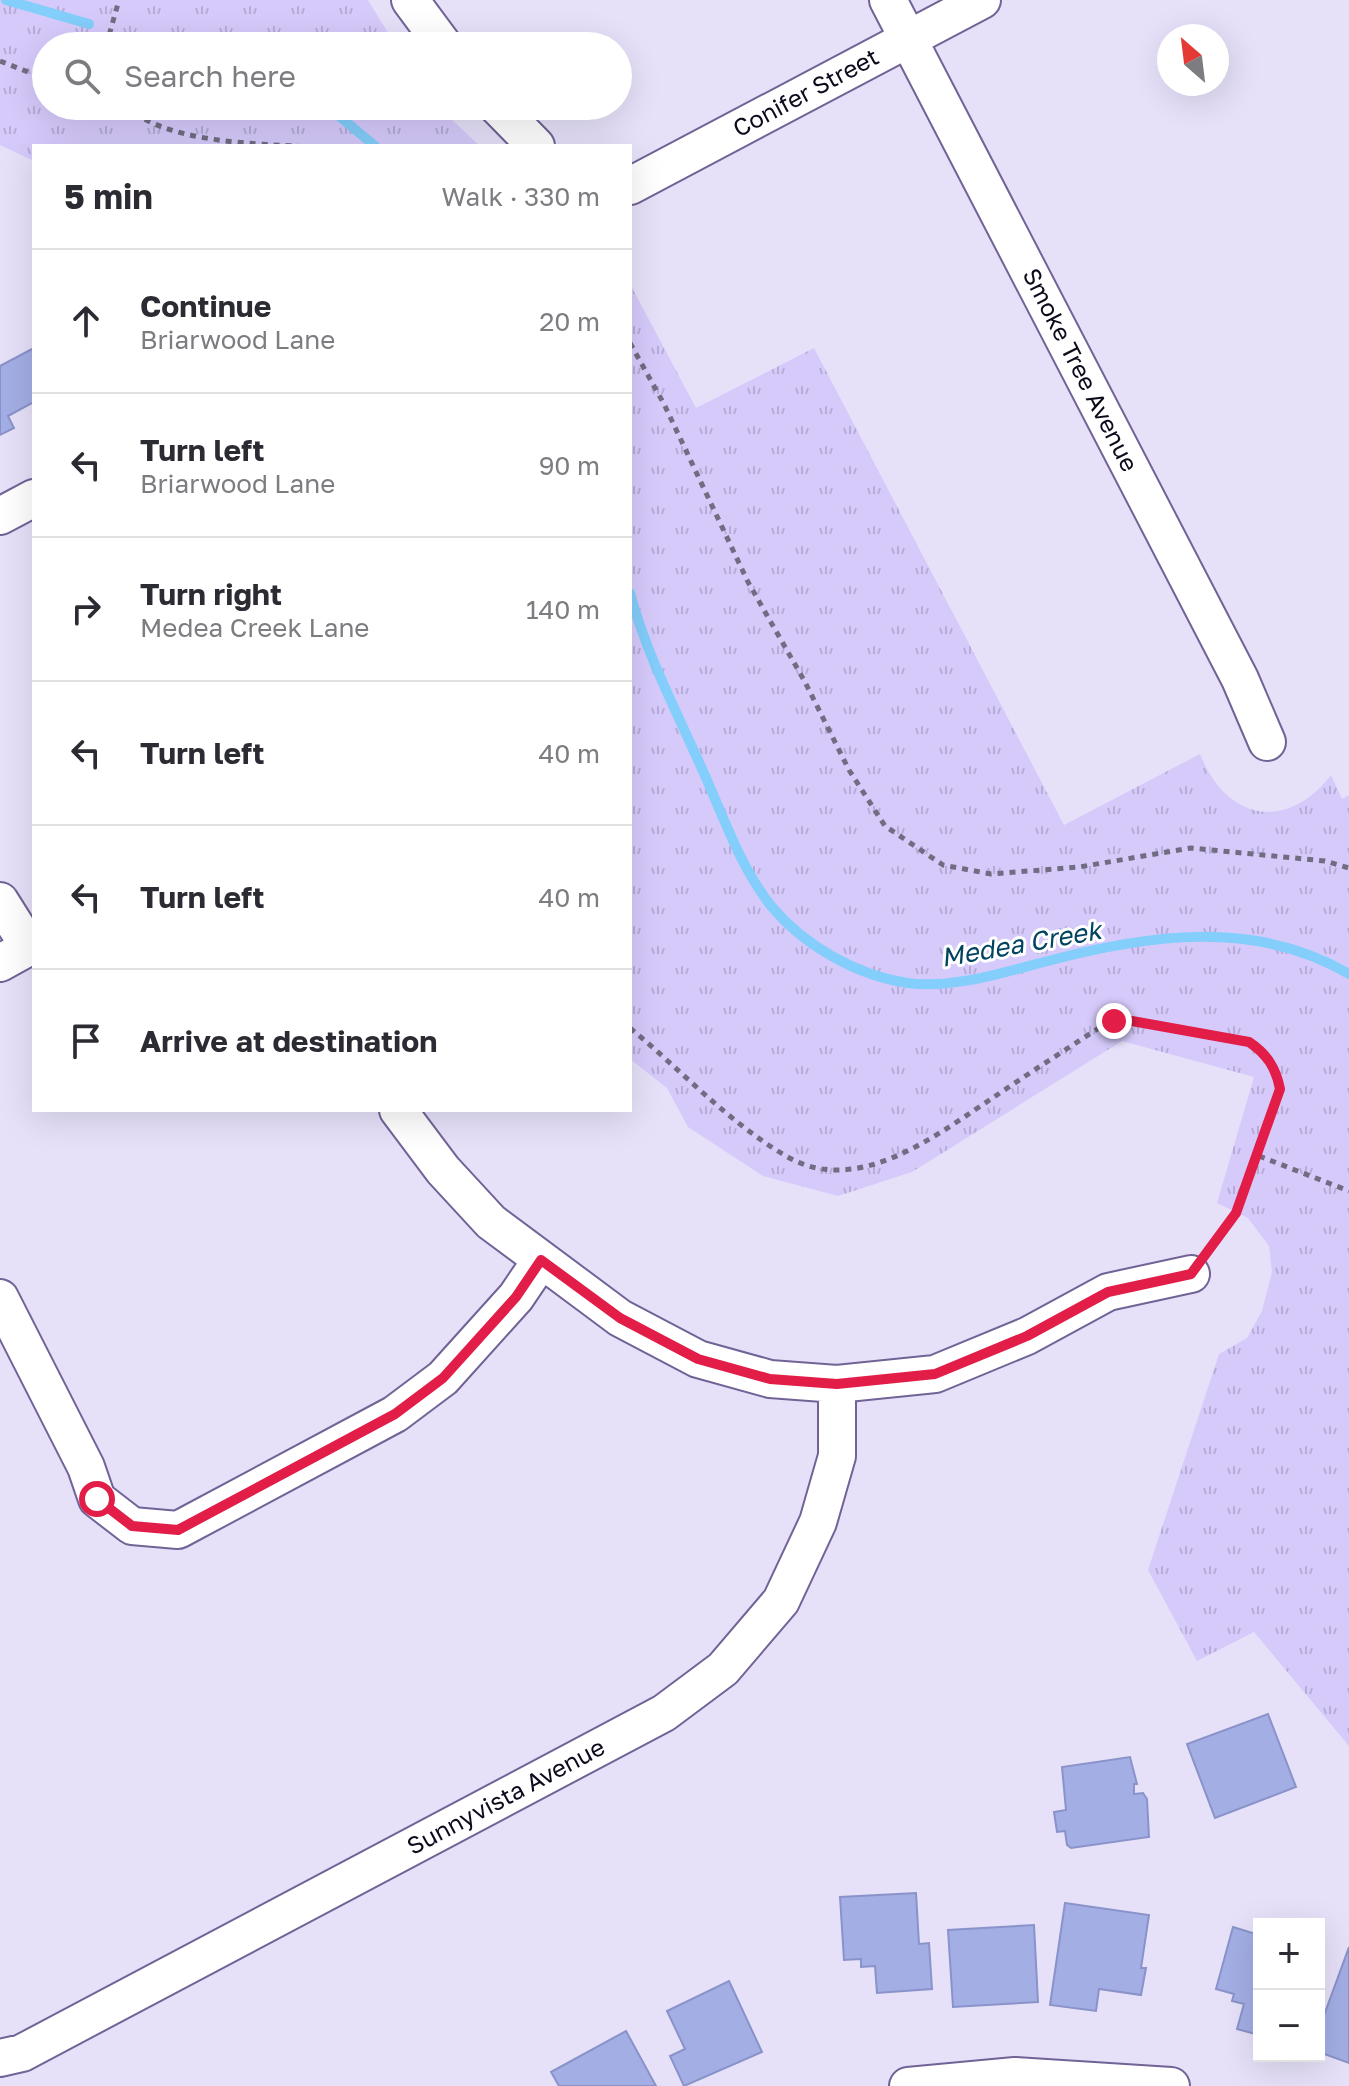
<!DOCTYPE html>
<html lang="en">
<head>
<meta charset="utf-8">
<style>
	:root { --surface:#fff; --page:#f2f2f3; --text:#2b2b33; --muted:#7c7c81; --line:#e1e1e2 }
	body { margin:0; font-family:"Golos Text",sans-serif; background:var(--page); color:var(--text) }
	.controls { position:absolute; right:24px; bottom:24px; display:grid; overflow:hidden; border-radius:0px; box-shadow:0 8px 32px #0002 }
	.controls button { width:72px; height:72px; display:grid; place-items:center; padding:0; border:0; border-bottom:2px solid var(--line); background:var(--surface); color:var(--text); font:40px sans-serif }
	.compass { position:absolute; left:1157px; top:24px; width:72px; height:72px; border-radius:50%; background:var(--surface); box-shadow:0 8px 32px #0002; rotate:332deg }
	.stop { position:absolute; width:24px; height:24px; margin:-18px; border:6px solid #e11d48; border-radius:50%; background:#fff }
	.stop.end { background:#e11d48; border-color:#fff; box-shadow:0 2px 8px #0008 }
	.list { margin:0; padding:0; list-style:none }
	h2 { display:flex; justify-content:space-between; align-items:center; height:104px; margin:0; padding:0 32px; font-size:34px }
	h2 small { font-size:26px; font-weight:400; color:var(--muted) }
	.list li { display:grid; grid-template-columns:52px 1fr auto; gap:24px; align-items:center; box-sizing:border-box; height:144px; padding:0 32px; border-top:2px solid var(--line) }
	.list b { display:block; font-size:30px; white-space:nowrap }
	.list p { margin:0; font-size:26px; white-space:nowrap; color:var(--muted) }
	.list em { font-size:26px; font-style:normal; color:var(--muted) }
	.icon { flex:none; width:44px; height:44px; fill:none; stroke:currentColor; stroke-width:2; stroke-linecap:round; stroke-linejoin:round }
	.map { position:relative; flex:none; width:1349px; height:2086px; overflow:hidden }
	.search { position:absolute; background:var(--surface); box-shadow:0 8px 32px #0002; left:32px; top:32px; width:600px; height:88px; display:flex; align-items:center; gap:20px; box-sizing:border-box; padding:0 28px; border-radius:44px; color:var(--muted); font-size:30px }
	.panel { position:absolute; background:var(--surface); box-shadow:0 8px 32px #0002; left:32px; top:144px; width:600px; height:968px; border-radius:0px }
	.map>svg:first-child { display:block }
	.grass { fill:url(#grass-tufts) }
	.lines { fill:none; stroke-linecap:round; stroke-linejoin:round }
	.stream { stroke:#83cefb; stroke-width:10 }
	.building { fill:#a3aee5; stroke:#8993c9; stroke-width:2 }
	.minor-casing { stroke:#716396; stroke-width:40 }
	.path { stroke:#726c82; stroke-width:5; stroke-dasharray:6 6; stroke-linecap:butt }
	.minor { stroke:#fff; stroke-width:36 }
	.route { stroke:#e11d48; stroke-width:10 }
	.labels { text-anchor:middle; stroke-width:6; stroke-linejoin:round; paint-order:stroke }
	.street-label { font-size:24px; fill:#0f091c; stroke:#fff }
	.water-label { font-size:26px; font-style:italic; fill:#024360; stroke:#fff }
</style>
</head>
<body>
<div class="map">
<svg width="1349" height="2086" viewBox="0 0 1349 2086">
	<defs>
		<pattern id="grass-tufts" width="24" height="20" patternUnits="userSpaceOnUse" patternTransform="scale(2)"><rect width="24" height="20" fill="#d6cafb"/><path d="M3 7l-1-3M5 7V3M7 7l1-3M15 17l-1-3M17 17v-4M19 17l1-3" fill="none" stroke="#b6acd7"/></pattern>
	</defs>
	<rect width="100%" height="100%" fill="#e6e1f9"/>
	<path class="grass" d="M0,0h368l28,46h-350v60h391l43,40h-446v15l-34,-16z
		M630,284l66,124 118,-60 250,477 136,-71c26,66 86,79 131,21l11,24 7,-4v951l-95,-114 -57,29 -49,-91 71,-216 28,-16 15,-27 10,-39 -3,-26 -21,-28 -31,-15 37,-126 -132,-36 -210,131 -74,24 -75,-20 -75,-49 -21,-39 -37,-29z"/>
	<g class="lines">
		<path class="stream" d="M6,0l83,24
			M133,37l32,9
			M327,106l48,40
			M630,593c17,64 50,125 76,185 19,43 36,92 66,129 33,39 84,68 135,76 45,6 94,-10 137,-21 101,-27 210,-44 305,12"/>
	</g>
	<path class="building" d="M34,348v54l-26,14 6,12 -14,7v-69z
		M1268,1714l28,73 -81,31 -28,-74z
		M1130,1757l7,27h-3v10l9,-1 4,6 2,38 -78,11 -4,-3 -2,-14 -8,1 -3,-20 12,-2 -4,-43z
		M916,1893l3,51 10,-1 3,46 -55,4 -2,-27 -14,1v-8l-17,1 -4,-63z
		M1065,1903l84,12 -8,53h5l-5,27 -42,-6 -3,22 -46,-6z
		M1034,1925l4,77 -85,5 -5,-77z
		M1233,1927l26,8v100l-22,-6 7,-25 -12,-3 2,-7 -18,-5z
		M1349,1947v116l-30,-11v-23z
		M729,1981l33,71 -78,34 -14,-30 15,-7 -18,-38z
		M626,2031l30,55h-97l-8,-14z"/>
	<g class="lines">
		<g class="minor-casing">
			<path id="minor" d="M410,0l34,46
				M888,0l352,679 27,63
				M497,106l39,40
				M630,186l352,-186
				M0,516l34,-18
				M0,901l29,46 5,-2
				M0,963l29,-16
				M398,1110l45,60 48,52 129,96 78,41 72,20 67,5 98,-10 92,-38 81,-44 83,-18
				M0,1298l86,169 11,32 35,27 46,4 217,-116 48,-36 73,-81 25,-37
				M0,2058l22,-5 642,-340 59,-44 58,-68 37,-79 19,-66v-72
				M908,2086l107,-10 156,10"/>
		</g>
		<path class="path" d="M106,46l13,-46
			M0,61l46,18
			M125,106c39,35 124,38 173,40
			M630,343l34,61 84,178 57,100 44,88 36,56 58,39 48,9 88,-7 112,-19 134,13 24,7
			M630,1028c51,42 98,94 156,128 72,43 153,-23 211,-61 34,-23 68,-45 102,-67l15,-7h18l117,21c18,12 27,26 31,47l-44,124 -25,34
			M1259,1156l90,35"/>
		<use href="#minor" class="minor"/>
	</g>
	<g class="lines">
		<path class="route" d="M97,1499l35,27 46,4 217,-116 48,-36 73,-81 25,-37 79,58 78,41 72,20 67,5 98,-10 92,-38 81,-44 83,-18 45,-61 44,-124c-4,-21 -13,-35 -31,-47l-117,-21h-18"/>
	</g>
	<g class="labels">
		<g class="street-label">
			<text transform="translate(806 93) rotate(-28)" y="8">Conifer Street</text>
			<text transform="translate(1080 370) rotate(63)" y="8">Smoke Tree Avenue</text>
			<text transform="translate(506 1797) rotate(-28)" y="8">Sunnyvista Avenue</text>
		</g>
		<g class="water-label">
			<text transform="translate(1021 944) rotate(-10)" y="9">Medea Creek</text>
		</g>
	</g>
</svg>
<div class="controls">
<button>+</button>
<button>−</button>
</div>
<svg class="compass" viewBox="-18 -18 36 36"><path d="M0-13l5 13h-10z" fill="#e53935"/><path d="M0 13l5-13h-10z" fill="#7c7c81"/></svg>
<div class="stop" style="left:97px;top:1499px"></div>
<div class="stop end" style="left:1114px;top:1021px"></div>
<div class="search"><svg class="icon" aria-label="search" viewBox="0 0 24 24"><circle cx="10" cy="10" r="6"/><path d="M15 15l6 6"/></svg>Search here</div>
<section class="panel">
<h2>5 min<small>Walk · 330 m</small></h2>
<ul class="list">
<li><svg class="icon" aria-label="ahead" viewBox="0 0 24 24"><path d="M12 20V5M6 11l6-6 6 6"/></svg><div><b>Continue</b><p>Briarwood Lane</p></div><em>20 m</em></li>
<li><svg class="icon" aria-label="left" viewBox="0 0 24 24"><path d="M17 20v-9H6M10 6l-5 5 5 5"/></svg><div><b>Turn left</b><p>Briarwood Lane</p></div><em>90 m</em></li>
<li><svg class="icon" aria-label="right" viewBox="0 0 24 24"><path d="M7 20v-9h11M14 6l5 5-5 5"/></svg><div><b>Turn right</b><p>Medea Creek Lane</p></div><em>140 m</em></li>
<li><svg class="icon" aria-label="left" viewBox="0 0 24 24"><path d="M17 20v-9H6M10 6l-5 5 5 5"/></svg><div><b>Turn left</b></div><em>40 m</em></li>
<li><svg class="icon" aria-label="left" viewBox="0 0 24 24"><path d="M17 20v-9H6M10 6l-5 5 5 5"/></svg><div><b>Turn left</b></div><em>40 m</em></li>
<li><svg class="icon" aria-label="arrive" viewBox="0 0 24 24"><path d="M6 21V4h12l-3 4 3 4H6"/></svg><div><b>Arrive at destination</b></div></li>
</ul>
</section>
</div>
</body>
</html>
